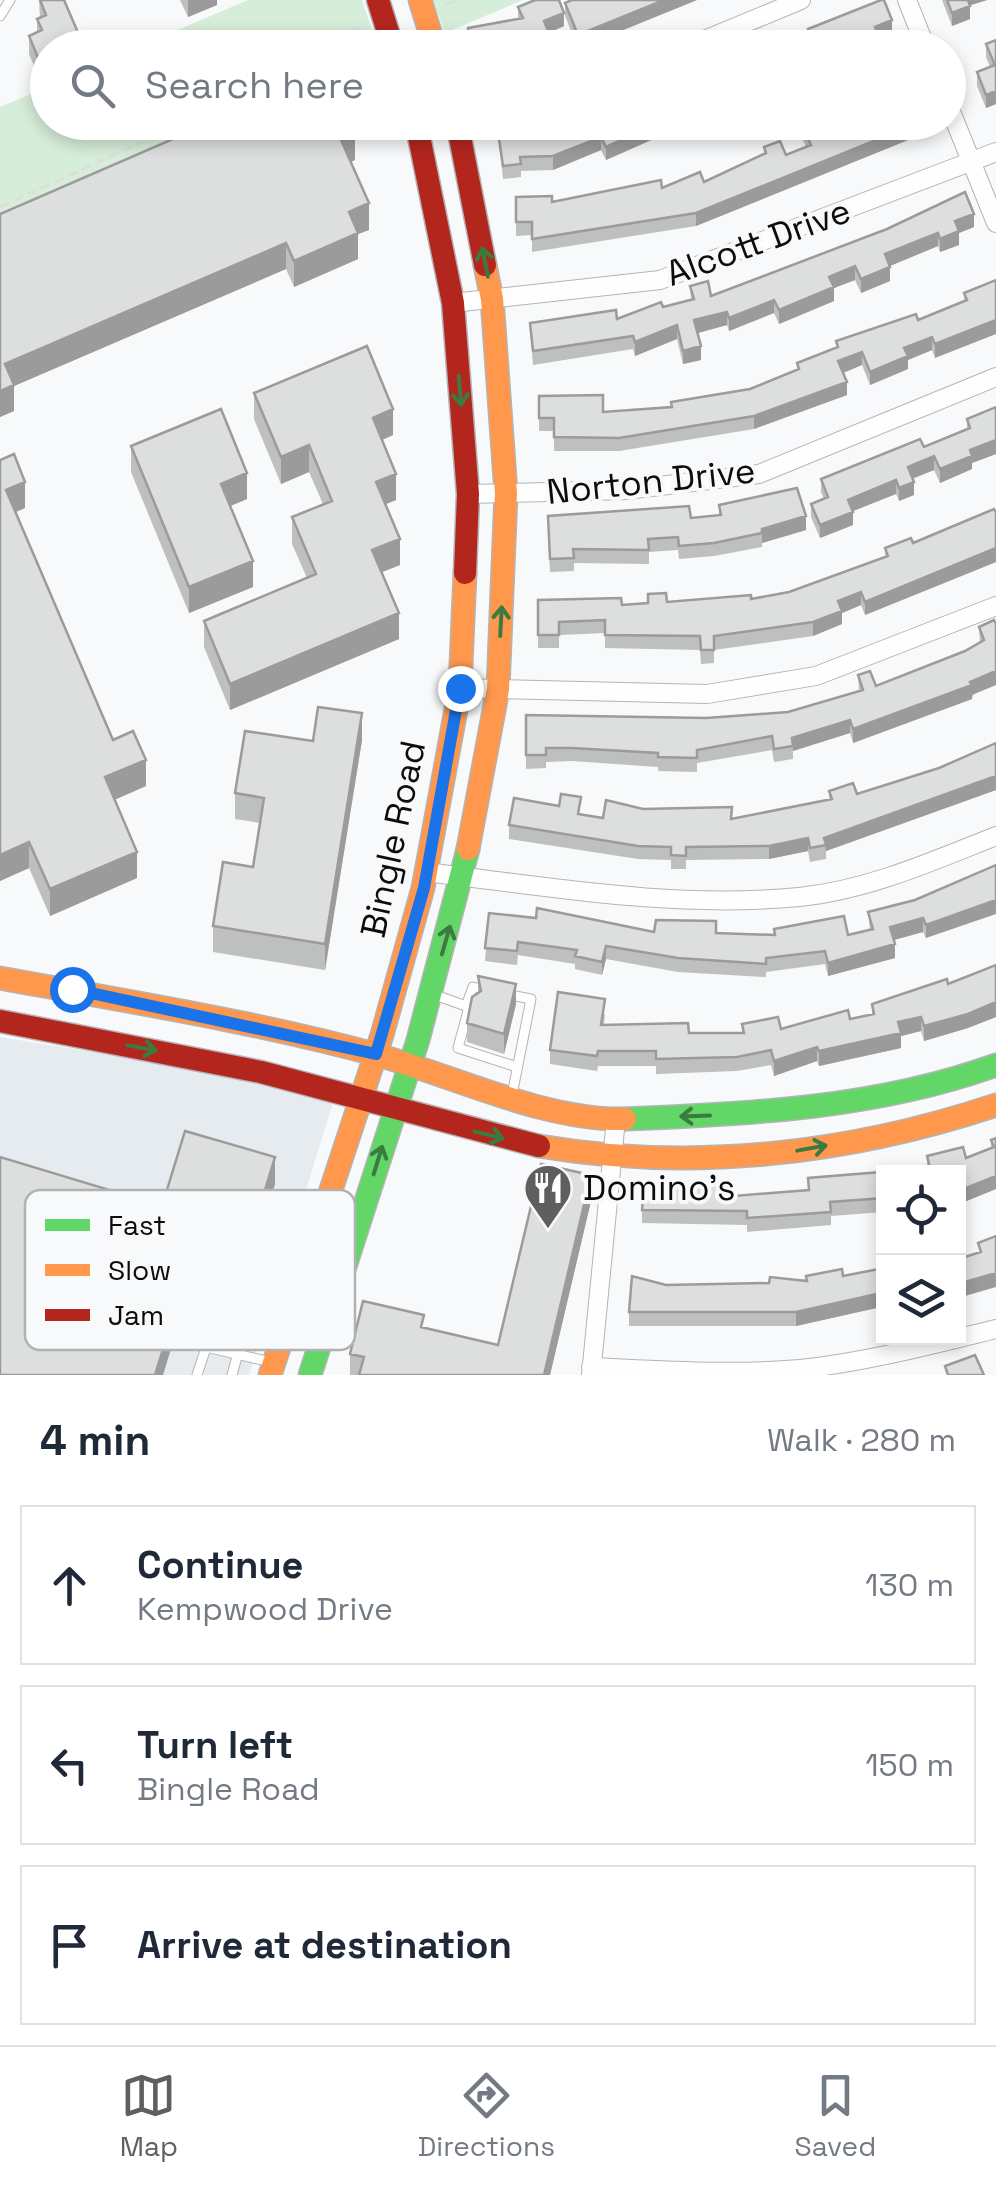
<!DOCTYPE html>
<html lang="en">
<head>
<meta charset="utf-8">
<style>
	:root { --surface:#fff; --page:#f6f6f7; --text:#1f2937; --muted:#747a83; --line:#e0e1e3; --accent:#5f5f60 }
	body { margin:0; font-family:"Space Grotesk",sans-serif; background:var(--page); color:var(--text) }
	.controls { position:absolute; right:30px; bottom:30px; display:grid; overflow:hidden; border-radius:0px; box-shadow:0 5px 15px #0003 }
	.controls button { width:90px; height:90px; display:grid; place-items:center; padding:0; border:0; border-bottom:2px solid var(--line); background:var(--surface); color:var(--text); font:50px sans-serif }
	.stop { position:absolute; width:30px; height:30px; margin:-22px; border:8px solid #1a73e8; border-radius:50%; background:#fff }
	.stop.end { background:#1a73e8; border-color:#fff; box-shadow:0 2px 10px #0008 }
	.list { margin:0; padding:0; list-style:none }
	h2 { display:flex; justify-content:space-between; align-items:center; height:130px; margin:0; padding:0 40px; font-size:42px }
	h2 small { font-size:32px; font-weight:400; color:var(--muted) }
	.list li { display:grid; grid-template-columns:65px 1fr auto; gap:30px; align-items:center; box-sizing:border-box; height:160px; margin:0 20px 20px; padding:0 20px; border:2px solid var(--line); border-radius:0px }
	.list b { display:block; font-size:38px; white-space:nowrap }
	.list p { margin:0; font-size:32px; white-space:nowrap; color:var(--muted) }
	.list em { font-size:32px; font-style:normal; color:var(--muted) }
	.icon { flex:none; width:55px; height:55px; fill:none; stroke:currentColor; stroke-width:2; stroke-linecap:round; stroke-linejoin:round }
	.map { position:relative; flex:none; width:996px; height:1375px; overflow:hidden }
	.search { position:absolute; background:var(--surface); box-shadow:0 5px 15px #0003; left:30px; right:30px; top:30px; height:110px; display:flex; align-items:center; gap:25px; box-sizing:border-box; padding:0 35px; border-radius:55px; color:var(--muted); font-size:38px }
	.sheet { height:670px; background:var(--surface) }
	nav { display:flex; justify-content:space-around; align-items:center; box-sizing:border-box; height:140px; border-top:2px solid var(--line); background:var(--surface); font-size:28px; color:var(--muted) }
	nav a { display:grid; justify-items:center; gap:5px }
	nav .on { color:var(--accent) }
	.map>svg:first-child { display:block }
	.built { fill:#e6ebef }
	.green { fill:#d6edd9 }
	.lines { fill:none; stroke-linecap:round; stroke-linejoin:round }
	.lane-casing { stroke:#b3b4b5; stroke-width:11 }
	.street-casing { stroke:#b3b4b5; stroke-width:20 }
	.fast-casing { stroke:#b3b4b5; stroke-width:25 }
	.slow-casing { stroke:#b3b4b5; stroke-width:25 }
	.jam-casing { stroke:#b3b4b5; stroke-width:25 }
	.path { stroke:#ddd; stroke-width:2.5; stroke-dasharray:10 5; stroke-linecap:butt }
	.lane { stroke:#fefefe; stroke-width:9 }
	.street { stroke:#fefefe; stroke-width:18 }
	.fast { stroke:#63d668; stroke-width:22 }
	.slow { stroke:#ff974d; stroke-width:22 }
	.jam { stroke:#b3261e; stroke-width:22 }
	.wall { fill:#bebfbf }
	.shaded-wall { fill:#9b9b9b }
	.building { fill:#dddede; stroke:#9b9b9b; stroke-width:2.5 }
	.oneway { stroke:#3c7b3f }
	.route { stroke:#1a73e8; stroke-width:12 }
	.labels { text-anchor:middle; stroke-width:8; stroke-linejoin:round; paint-order:stroke }
	.street-label { font-size:35px; fill:#0c0c0d; stroke:#f7f9fb }
	.poi-label { font-size:35px; fill:#0c0c0d; stroke:#f7f9fb; text-anchor:start }
	.key { fill:#f7f9fb; stroke:#b0b2b4; stroke-width:2.5 }
	.key-label { font-size:28px; fill:#0c0c0d }
</style>
</head>
<body>
<div class="map">
<svg width="996" height="1375" viewBox="0 0 996 1375">
	<rect width="100%" height="100%" fill="#f8f9fa"/>
	<path class="built" d="M0,1037l160,26 174,36 -85,276h-249z"/>
	<path class="green" d="M248,0h114l16,47h-240z
		M433,0h90l-78,33z
		M47,87l1,35 185,1 -233,100v-116z"/>
	<g class="lines">
		<g class="lane-casing">
			<path id="lane" d="M0,16l10,-16
				M505,994l26,5 -19,96
				M435,995l31,11 7,-19 16,4
				M469,1007l-11,41 59,19
				M206,1347l65,15
				M197,1375l28,-85 7,-8 9,1 13,11 -22,81"/>
		</g>
		<g class="street-casing">
			<path id="street" d="M907,0l19,48
				M685,48l116,-48
				M948,104l48,119
				M453,303l207,-23 336,-128
				M468,494l158,-4 133,-16 237,-97
				M460,688l247,6 109,-18 180,-70
				M426,872c125,15 247,37 373,25 69,-7 134,-36 197,-61
				M591,1367c69,3 140,8 209,2 66,-7 131,-24 196,-40
				M591,1375l25,-256"/>
		</g>
		<g class="fast-casing">
			<path id="fast" d="M625,1119c126,-5 252,-11 371,-54
				M310,1375l108,-335 50,-191"/>
		</g>
		<g class="slow-casing">
			<path id="slow" d="M420,0l15,48
				M468,849l30,-160 8,-196 -14,-194 -7,-34
				M0,978c125,23 252,43 374,76 78,21 170,67 251,65
				M539,1146c153,26 310,8 457,-41
				M270,1375l112,-340 41,-147 37,-200 5,-115"/>
		</g>
		<g class="jam-casing">
			<path id="jam" d="M378,0l15,48
				M416,122l37,181 15,191 -3,79
				M457,122l28,143
				M0,1021l261,51 278,74"/>
		</g>
		<path class="path" d="M446,4l13,-4
			M294,48l72,-22
			M0,207l186,-85"/>
		<use href="#lane" class="lane"/>
		<use href="#street" class="street"/>
		<use href="#fast" class="fast"/>
		<use href="#slow" class="slow"/>
		<use href="#jam" class="jam"/>
	</g>
	<path class="wall" d="M39,0h25l19,48h-35v27l-9,3 -10,-24v-18l8,-4v-13l3,-1z
		M180,0h37v5l-29,12z
		M697,0l-117,48h-2l-13,-32v-13z
		M942,0h45l-17,5v14l-18,7z
		M518,7l46,19 -16,7 3,15h-82l-1,-20 50,-9z
		M996,40v64l-10,4 -9,-22v-14l13,-5 -4,-10v-13z
		M563,122h129l-86,38 -5,-10 -48,20 -32,1v6l-18,2 -5,-47 40,1z
		M838,125l75,13 -217,88 -164,26v-17l-16,1v-39l36,5 152,-20 60,-28v-7l22,8 20,-8 -3,-7v-13z
		M355,160l-4,2 18,68 -11,4v25l-64,28 -8,-18 -272,117v25l-14,6v-203z
		M974,227l-15,6v12l-19,7 -2,-6 -48,20v15l-29,12 -6,-13 -21,8v13l-55,23 -5,-11 -45,18 -2,-6 -29,8 3,27 -18,4 -6,-25 -42,17 -2,-7 -100,16 -3,-42 87,-4 74,-19 -1,-14 21,10 176,-67z
		M996,280l-61,78 -3,-8 -24,10v9l-38,16 -8,-20 -19,8 4,22 -93,34 -135,22h-65v-20h-15v-35l64,16 68,-5 79,-18 47,-20v-6l39,-15v-7l82,-21 46,-19v-8z
		M254,393l139,42 -11,5 14,60 -10,4 14,61 -18,7 17,67 -169,71 -26,-63v-26l103,-43 -15,-34v-27l31,-13 -14,-32 -28,12 -27,-65z
		M996,407v47l-24,9v6l-32,14 -6,-13 -21,9 1,16 -15,6 -3,-7 -43,17v14l-33,13 -9,-21v-13l13,-5 -3,-7v-13l103,-32 43,-17v-11z
		M131,446l116,53 -17,7 23,81 -64,26 -58,-141z
		M0,460l25,48 -9,4 97,228 33,46 -32,14 23,78 -87,38 -21,-48 -29,13z
		M719,505l87,25 -44,13v4l-48,9 -35,3 -1,-9 -29,2v12l-75,-1v8l-24,1 -2,-42 171,-15z
		M996,513v49l-131,53 -4,-10 -19,8v11l-29,12 -99,14v13l-13,1 -1,-14 -95,-2v-15l-46,2v13h-21v-48l84,5 129,-6 38,-7 96,-35v-9l28,-5z
		M994,620l-22,79 -119,44 -3,-10 -57,18v8l-19,3 -2,-12 -75,13v9l-39,-1v-4l-86,-6 -26,1v6l-20,1v-54l180,3 82,-6 71,-21 -1,-16 18,11 89,-35 15,-8 -1,-16z
		M362,740l-37,230 -112,-18v-26l40,-59 7,-44 -25,-4v-26l78,-52z
		M996,743v47l-170,61v8l-16,3 -2,-11 -39,8 -83,1v9h-15v-9l-33,-1 -129,-20v-14l94,-7 40,-9 88,10 98,-19v-9l28,3 82,-26z
		M996,865l-70,73 -3,-6 -29,8 1,18 -67,18 -3,-12 -59,8v5l-88,-5 -72,-13 -4,16 -27,-6v-5l-57,-9 -1,10 -32,-4 4,-48 165,19 194,3 22,-5 -2,-18 47,-12z
		M996,955v62l-28,11 -44,13 -3,-10 -20,5v12l-82,18 -2,-5 -43,15 -3,-11 -34,6 -81,3v-8h-58l-1,5 -47,-7v-14l55,-36 -1,11 85,8h53v-9l39,5 69,-10 22,-5v-10l76,-20 48,-19z
		M478,976l38,28 -12,50 -37,-12v-19l11,-30z
		M996,1138v51l-32,13 -1,-3 -79,-27v40l-53,4v9l-84,7v-7l-105,-2v-13l92,-14 74,-6v-12l119,-9v-13l39,2 25,-10v-8z
		M275,1184l-22,72 -49,-15 -42,-35z
		M591,1201l-41,174h-200v-21l148,-9z
		M884,1268v52l-3,-13 -85,19h-167v-14l37,-27 103,-2 74,-7z"/>
	<path class="shaded-wall" d="M188,0h29v5l-29,12z
		M664,0h33l-119,48v-13z
		M965,0h22l-22,7z
		M970,6v13l-18,7v-13z
		M564,13v13l-20,9v-14z
		M892,20v13l-13,6v9h-29l25,-21z
		M551,38v10h-17v-3z
		M48,57v18l-9,3v-18z
		M996,91v13l-10,4v-13z
		M661,122h31l-86,38v-13z
		M913,125v13l-217,88v-13z
		M355,134v26l-14,6v-26z
		M601,137v13l-48,20v-14z
		M369,203v27l-11,4v25l-64,28v-26l55,-49z
		M974,214v13l-15,6v12l-19,7v-13l15,-18z
		M938,233v13l-53,22v-14z
		M286,243v26l-272,117v25l-14,6v-26l5,-27z
		M855,266v14l-21,8v13l-55,23v-14l50,-33z
		M890,267v14l-29,12v-14z
		M774,300v13l-45,18v-13z
		M727,312v13l-33,9v-14z
		M996,320v14l-61,24v-14z
		M677,325v14l-42,17v-14z
		M932,337v13l-24,10v9l-38,16v-13l34,-24z
		M701,346v14l-18,4v-13z
		M862,352v13l-24,10v-14z
		M847,382v13l-93,34v-13z
		M393,409v26l-20,9v-26z
		M996,440v14l-24,9v6l-32,14v-14l30,-19z
		M309,445v27l-28,12v-27z
		M934,456v14l-26,10v-13z
		M247,473v26l-26,11v-26z
		M396,474v26l-20,8v-26z
		M896,480v14l-48,19v-13z
		M25,482v26l-19,8v-26z
		M914,482v13l-15,6v-13z
		M853,512v13l-33,13v-13z
		M806,516v14l-44,13v-14z
		M400,539v26l-28,11v-26z
		M996,548v14l-131,53v-13z
		M253,561v26l-64,26v-26z
		M861,592v13l-19,8v11l-29,12v-14l25,-21z
		M399,613v26l-169,71v-26z
		M996,671v14l-24,10v4l-119,44v-14z
		M362,713v27l-37,230v-26z
		M850,720v13l-57,18 -1,-13z
		M146,760v26l-41,18v-27z
		M996,776v14l-170,61 -2,-13z
		M808,838v13l-39,8v-13z
		M29,842v26l-29,13v-26z
		M137,852v26l-87,38v-27z
		M996,900v14l-70,24v-13z
		M923,918v14l-33,9v-14z
		M895,944v14l-67,18v-13z
		M606,946v13l-4,16v-13z
		M516,984v20l-12,50v-20z
		M996,1002v15l-28,11 -44,13v-15z
		M921,1017v14l-20,5v12l-82,18v-15l79,-29z
		M817,1047v14l-43,15v-15z
		M275,1157v27l-22,72v-26z
		M591,1175v26l-41,174h-6z
		M996,1176v13l-32,13v-13z
		M963,1185v14l-5,1v-14z
		M204,1215v26l-41,134h-8z
		M996,1273v14l-38,11v-14z
		M881,1293v14l-85,19v-14z"/>
	<path class="building" d="M40,0h24l19,44 -9,4h-26v9l-9,3 -10,-24 13,-6 -5,-11 9,-4z
		M535,0h24l5,13 -20,8 7,17 -17,7 -21,3h-42l-3,-20 55,-10 -5,-11z
		M572,0h92l-86,35 -13,-32z
		M881,0h3l8,20 -17,7 4,10 -29,11h-59l22,-9 -5,-10z
		M947,0h21l2,6 -18,7z
		M996,40v51l-10,4 -9,-23 18,-7 -9,-21z
		M212,122h138l5,12 -14,6 28,63 -20,9 9,21 -64,28 -8,-18 -281,121 9,21 -14,6v-177z
		M563,122h98l-55,25 -5,-10 -48,19 -33,1 1,7 -18,2 -5,-34 39,-5 1,6z
		M813,122h24l1,3 6,-3h68l1,3 -217,88 -164,26v-17h-16v-25l36,-1v6l109,-22 1,8 38,-16 4,10 62,-29 -2,-6 16,-6 6,14 25,-10 -8,-18z
		M965,192l9,22 -19,7 4,10 -19,8 -2,-6 -53,21 5,13 -29,12 -6,-13 -26,11 5,10 -55,23 -5,-10 -45,18 -2,-6 -33,8 7,26 -18,5 -6,-26 -42,17 -2,-6 -100,15 -3,-28 86,-13 1,9 44,-17 2,5 31,-8 -4,-13 18,-5 3,15 176,-67z
		M996,280v40l-61,24 -3,-7 -28,11 4,8 -38,16 -8,-20 -24,9 9,21 -93,34 -135,22 -65,-1v-19h-15v-22l64,-1v17l69,-5 -1,-5 79,-13 49,-20 -2,-6 41,-16 -2,-6 80,-27 2,6 49,-20 -3,-7z
		M367,346l26,63 -20,9 23,56 -20,8 24,57 -28,11 27,63 -169,71 -26,-63 112,-47 -24,-57 40,-16 -23,-56 -28,12 -27,-64z
		M996,407v33l-26,10 2,6 -32,13 -6,-13 -26,11 6,15 -15,6 -3,-8 -48,20 5,12 -33,13 -9,-21 17,-7 -7,-18 99,-40 4,8 46,-19 -3,-9z
		M221,409l26,64 -26,11 32,77 -64,26 -58,-141z
		M14,454l11,28 -19,8 107,250 20,-9 13,29 -41,17 32,75 -87,37 -21,-47 -29,13v-395z
		M797,488l9,28 -44,13v4l-48,10 -35,3 -1,-9 -30,2 1,11 -76,-1 1,9 -24,1 -2,-43 141,-10 2,12 30,-3 -2,-10z
		M994,509l2,4v35l-131,54 -4,-10 -23,9 4,10 -29,11 -99,14v14h-13l-1,-14 -95,-1v-15l-46,2v13h-21v-35l83,-2 1,7 26,-2v-9l18,-1 1,9 84,-7v4l38,-7 99,-36 -3,-8 26,-10 2,5z
		M994,620l2,4v47l-26,11 2,3 -119,44 -3,-9 -58,18 1,8 -19,3 -2,-13 -75,14v8l-39,-1v-4l-86,-5h-26v7h-20v-40l180,3 82,-6 75,-22 -5,-15 12,-4 6,15 89,-35 19,-11 -5,-13z
		M318,707l44,6 -37,231 -112,-18 10,-64 30,5 11,-69 -29,-5 10,-62 68,10z
		M996,743v33l-172,62 2,7 -16,3 -2,-10 -39,8 -83,1v9l-15,-1v-8l-33,-1 -129,-21 5,-27 45,8 2,-12 20,3 -3,17 25,4 3,-18 37,9 89,-2 -1,12 101,-20 -3,-8 24,-8 4,11 82,-26z
		M996,865v35l-70,25 -3,-7 -33,9 5,17 -67,19 -3,-12 -59,7v6l-88,-6 -72,-12 -4,16 -27,-6 2,-6 -59,-8 -1,9 -32,-3 4,-35 47,5 1,-10 117,24 2,-12 60,1v12l59,2 -1,-6 70,-13 4,19 25,-6 -5,-17 47,-12z
		M996,965v37l-28,12 -44,12 -3,-9 -23,5 3,11 -82,18 -2,-4 -43,14 -3,-11 -34,7 -81,2v-8h-58l-1,5 -47,-6 8,-58 47,7 -4,26 87,-2 1,10h55l-2,-9 36,-7 3,12 67,-19 2,9 24,-5 -2,-10 75,-25 1,5z
		M478,976l38,8 -12,50 -37,-11 5,-26 9,-6z
		M185,1131l90,26 -22,73 -49,-15 -49,160h-155v-218l162,49z
		M996,1138v38l-32,13 -1,-4 -5,1v-14h-74v26l-54,4 1,10 -84,6v-7l-105,-1 2,-25h90v11l75,-6 -1,-12 122,-10 -3,-12 36,-9 3,11 28,-11 -3,-7z
		M541,1164l50,11 -47,200h-185l5,-18 -14,-3 13,-53 61,14 -3,12 77,18z
		M996,1236v37l-38,11v-25l23,-7 -3,-9z
		M884,1268l-1,38 -2,-13 -85,19h-167l3,-36 34,9 103,-2 1,-6 37,4 -1,-5 36,-7 1,7z
		M975,1355l9,20h-36l-3,-9z"/>
	<defs><path id="oneway-shaft" d="M-6 0H5M1.5-3L5.5 0L1.5 3" fill="none" stroke-width="1.6" stroke-linecap="round" stroke-linejoin="round" transform="scale(2.5)"/></defs>
	<g class="oneway">
		<use href="#oneway-shaft" transform="translate(485 262) rotate(-101)"/>
		<use href="#oneway-shaft" transform="translate(460 391) rotate(85)"/>
		<use href="#oneway-shaft" transform="translate(501 621) rotate(-87)"/>
		<use href="#oneway-shaft" transform="translate(446 940) rotate(-74)"/>
		<use href="#oneway-shaft" transform="translate(142 1048) rotate(10)"/>
		<use href="#oneway-shaft" transform="translate(695 1116) rotate(178)"/>
		<use href="#oneway-shaft" transform="translate(489 1135) rotate(14)"/>
		<use href="#oneway-shaft" transform="translate(812 1148) rotate(-10)"/>
		<use href="#oneway-shaft" transform="translate(378 1160) rotate(-73)"/>
	</g>
	<g class="lines">
		<path class="route" d="M72,989l304,65 48,-166 36,-200"/>
	</g>
	<defs>
		<g id="restaurant-pin" transform="scale(2.5)"><path d="M0 17L-7.5 6A9.5 9.5 0 1 1 7.5 6Z" fill="#5f5f60" stroke="#f7f9fb"/><path d="M-5-6h1v4h1v-4h1v4h1v-4h1v5L-1.5 .5V6h-2V.5L-5-1ZM5-6V6H3V1.5H1.5Q1.5-4 5-6Z" fill="#fff"/></g>
	</defs>
	<g fill-rule="evenodd">
		<use href="#restaurant-pin" x="548" y="1188"/>
	</g>
	<g class="labels">
		<g class="street-label">
			<text transform="translate(758 242) rotate(-20)" y="12">Alcott Drive</text>
			<text transform="translate(651 481) rotate(-6)" y="12">Norton Drive</text>
			<text transform="translate(393 839) rotate(-78)" y="12">Bingle Road</text>
		</g>
		<g class="poi-label">
			<text x="583" y="1200">Domino's</text>
		</g>
	</g>
	<rect x="25" y="1190" width="330" height="160" rx="15" class="key"/>
	<rect x="45" y="1219" width="45" height="12" fill="#63d668"/>
	<rect x="45" y="1264" width="45" height="12" fill="#ff974d"/>
	<rect x="45" y="1309" width="45" height="12" fill="#b3261e"/>
	<g class="key-label">
		<text x="108" y="1235">Fast</text>
		<text x="108" y="1280">Slow</text>
		<text x="108" y="1325">Jam</text>
	</g>
</svg>
<div class="controls">
<button><svg class="icon" aria-label="locate" viewBox="0 0 24 24"><circle cx="12" cy="12" r="6"/><path d="M12 2v4M12 18v4M2 12h4M18 12h4"/></svg></button>
<button><svg class="icon" aria-label="layers" viewBox="0 0 24 24"><path d="M12 4l9 5-9 5-9-5zM3 14l9 5 9-5"/></svg></button>
</div>
<div class="stop" style="left:72px;top:989px"></div>
<div class="stop end" style="left:460px;top:688px"></div>
<div class="search"><svg class="icon" aria-label="search" viewBox="0 0 24 24"><circle cx="10" cy="10" r="6"/><path d="M15 15l6 6"/></svg>Search here</div>
</div>
<section class="sheet">
<h2>4 min<small>Walk · 280 m</small></h2>
<ul class="list">
<li><svg class="icon" aria-label="ahead" viewBox="0 0 24 24"><path d="M12 20V5M6 11l6-6 6 6"/></svg><div><b>Continue</b><p>Kempwood Drive</p></div><em>130 m</em></li>
<li><svg class="icon" aria-label="left" viewBox="0 0 24 24"><path d="M17 20v-9H6M10 6l-5 5 5 5"/></svg><div><b>Turn left</b><p>Bingle Road</p></div><em>150 m</em></li>
<li><svg class="icon" aria-label="arrive" viewBox="0 0 24 24"><path d="M6 21V4h12l-3 4 3 4H6"/></svg><div><b>Arrive at destination</b></div></li>
</ul>
</section>
<nav>
<a class="on"><svg class="icon" aria-label="map" viewBox="0 0 24 24"><path d="M3 6l6-2 6 2 6-2v14l-6 2-6-2-6 2zM9 4v14M15 6v14"/></svg>Map</a>
<a><svg class="icon" aria-label="directions" viewBox="0 0 24 24"><path d="M12 3l9 9-9 9-9-9zM9 14v-3h6M13 9l2 2-2 2"/></svg>Directions</a>
<a><svg class="icon" aria-label="saved" viewBox="0 0 24 24"><path d="M7 4h10v16l-5-4-5 4z"/></svg>Saved</a>
</nav>
</body>
</html>
